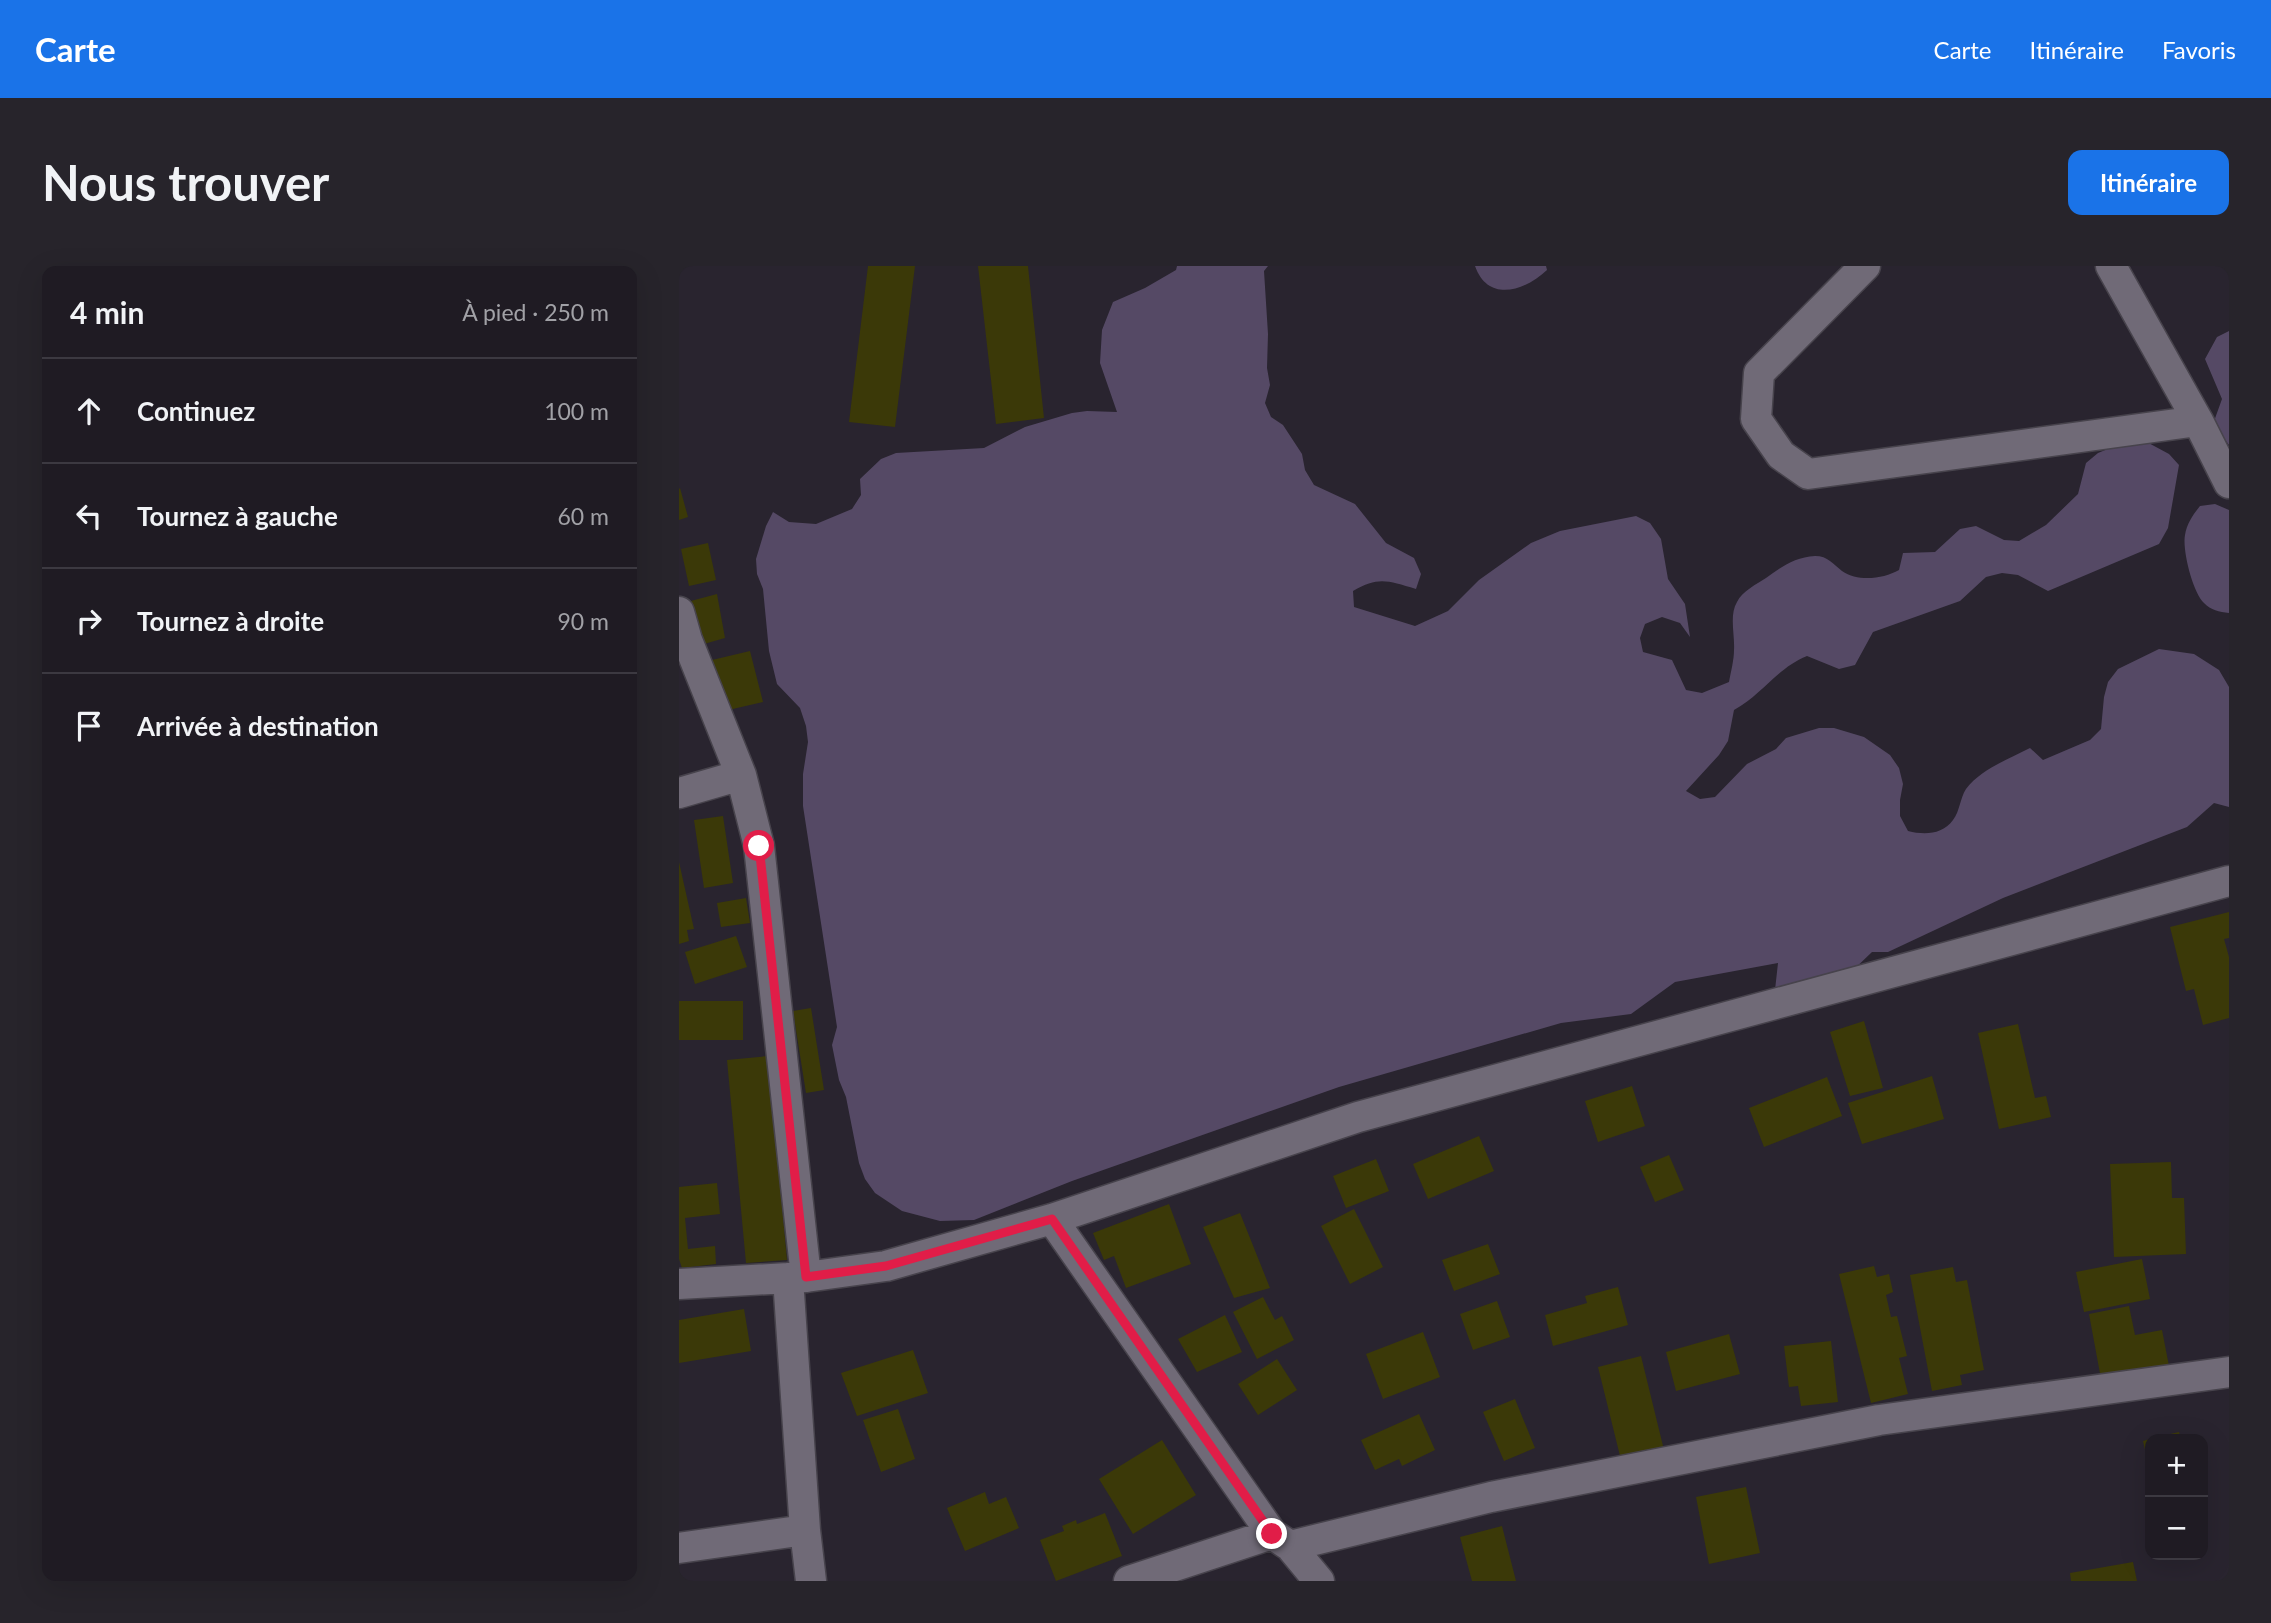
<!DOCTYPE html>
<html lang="fr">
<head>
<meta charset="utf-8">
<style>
	:root { --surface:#1f1b23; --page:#27242b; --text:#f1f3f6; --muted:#a1a1a6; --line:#3c3941; --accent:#1a73e8 }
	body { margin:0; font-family:Lato,sans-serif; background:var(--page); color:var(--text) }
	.controls { position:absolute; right:21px; bottom:21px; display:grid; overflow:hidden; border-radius:14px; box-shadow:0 7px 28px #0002 }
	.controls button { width:63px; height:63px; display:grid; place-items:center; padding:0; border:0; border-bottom:2px solid var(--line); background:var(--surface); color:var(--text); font:35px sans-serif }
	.stop { position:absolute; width:21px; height:21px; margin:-16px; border:5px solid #e11d48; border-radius:50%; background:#fff }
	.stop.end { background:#e11d48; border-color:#fff; box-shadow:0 2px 7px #0008 }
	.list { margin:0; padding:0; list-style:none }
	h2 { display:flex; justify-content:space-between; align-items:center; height:91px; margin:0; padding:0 28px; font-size:30px }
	h2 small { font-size:23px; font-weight:400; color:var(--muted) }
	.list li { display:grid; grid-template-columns:46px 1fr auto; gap:21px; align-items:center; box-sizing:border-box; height:105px; padding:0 28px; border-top:2px solid var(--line) }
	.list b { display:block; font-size:26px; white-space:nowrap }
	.list em { font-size:23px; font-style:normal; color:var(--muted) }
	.icon { flex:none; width:38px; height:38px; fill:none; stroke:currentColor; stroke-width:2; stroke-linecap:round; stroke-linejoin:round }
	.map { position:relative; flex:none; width:1550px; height:1315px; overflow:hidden; border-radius:14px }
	header { display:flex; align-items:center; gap:42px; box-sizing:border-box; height:98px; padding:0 35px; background:var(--accent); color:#fff }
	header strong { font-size:33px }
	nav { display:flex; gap:38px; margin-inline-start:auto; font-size:24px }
	.intro { display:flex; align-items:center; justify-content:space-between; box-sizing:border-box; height:168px; padding:0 42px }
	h1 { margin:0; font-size:49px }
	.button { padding:18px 32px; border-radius:14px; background:var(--accent); color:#fff; font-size:24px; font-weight:700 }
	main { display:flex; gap:42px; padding:0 42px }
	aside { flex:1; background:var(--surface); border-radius:14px; box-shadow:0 7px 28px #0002 }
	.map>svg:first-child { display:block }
	.green { fill:#554965 }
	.building { fill:#3b3908 }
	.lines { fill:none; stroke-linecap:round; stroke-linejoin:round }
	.minor-casing { stroke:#47434c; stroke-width:33 }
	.minor { stroke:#706a77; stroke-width:30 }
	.route { stroke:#e11d48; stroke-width:9 }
</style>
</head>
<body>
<header>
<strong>Carte</strong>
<nav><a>Carte</a><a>Itinéraire</a><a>Favoris</a></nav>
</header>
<div class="intro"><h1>Nous trouver</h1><a class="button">Itinéraire</a></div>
<main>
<aside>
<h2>4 min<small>À pied · 250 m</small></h2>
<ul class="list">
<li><svg class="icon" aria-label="ahead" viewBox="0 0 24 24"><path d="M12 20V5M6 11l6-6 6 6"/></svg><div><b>Continuez</b></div><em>100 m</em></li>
<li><svg class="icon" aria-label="left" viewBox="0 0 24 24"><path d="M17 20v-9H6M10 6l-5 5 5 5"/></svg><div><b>Tournez à gauche</b></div><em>60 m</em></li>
<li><svg class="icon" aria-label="right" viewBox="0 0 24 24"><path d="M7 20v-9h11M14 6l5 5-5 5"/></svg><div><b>Tournez à droite</b></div><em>90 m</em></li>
<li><svg class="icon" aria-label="arrive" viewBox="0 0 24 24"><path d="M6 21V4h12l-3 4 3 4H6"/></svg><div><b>Arrivée à destination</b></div></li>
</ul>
</aside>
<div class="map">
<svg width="1550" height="1315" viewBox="0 0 1550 1315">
	<rect width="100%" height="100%" fill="#29242f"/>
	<path class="green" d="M498,0h91l-4,5 4,63 -1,34 3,17 -5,18 6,14 12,8 19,29 3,16 9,15 41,19 31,39 28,15 7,16 -5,15c-28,-8 -37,-13 -63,2l1,16 61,19 33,-15 31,-31 52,-37 29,-12 76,-15 14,7 11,16 7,40 17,25 5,33 -10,-14 -18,-6 -17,7 -5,14 3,14 29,8 14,30 16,3 27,-11c2,-11 5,-22 5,-32 1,-15 -5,-35 3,-48 5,-11 20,-18 29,-24 15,-11 29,-21 49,-22 13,0 18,8 27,15 16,11 41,8 57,-1l4,-17 32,-1 25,-23 16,-3 28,14 15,1 27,-16 32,-31 8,-31 12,-10 29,-12 16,-1 26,14 10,11 -11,63 -9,16 -111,47 -30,-16 -16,-2 -16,4 -26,24 -87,31 -18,33 -16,4 -32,-13c-30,12 -45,39 -73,54l-6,31 -9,14 -33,36 14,8 15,-2 32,-33 29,-15 10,-11 33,-10h15l30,9 26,18 9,13 4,16 -3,16v16l8,15c16,4 34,4 45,-11 7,-9 7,-22 13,-31 15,-20 43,-30 64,-41l13,12 47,-20 11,-11 3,-32 4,-15 10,-13 41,-20 35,5 25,16 10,17v120l-15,-4 -27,24 -184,71 -115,54h-16l-24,23 -73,15 3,-27 -103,19 -44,32 -70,9 -222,64 -267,94 -98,39 -34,1 -38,-10 -27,-18 -10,-14 -6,-16 -13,-66 -7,-17 -7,-35 5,-18 -34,-221v-32l5,-32 -2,-16 -6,-18 -23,-24 -8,-33 -6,-62 -6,-15 -1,-15 10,-33 7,-14 16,10 27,2 36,-15 9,-14 -1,-16 21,-20 15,-6 88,-5 41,-21 47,-14 15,-2 30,1 -17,-49 2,-33 11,-28 32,-14 31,-18z
		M796,0h71l1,4c-22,21 -59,33 -72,-4z
		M1550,65v114l-16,-21 9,-25 -17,-40 12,-22z
		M1536,238l14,6v103c-10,-1 -18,-3 -25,-10 -11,-10 -22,-53 -19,-68 2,-12 8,-20 15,-29z"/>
	<path class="building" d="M189,0h47l-20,161 -46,-5z
		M299,0h50l16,152 -48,6z
		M1,222l8,29 -9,3v-31z
		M29,277l8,37 -27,6 -8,-37z
		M38,328l8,44 -28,8 -10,-44z
		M71,385l13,51 -39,9 -12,-51z
		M44,550l10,67 -29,5 -10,-68z
		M0,596l15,67 -7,1 2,11 -10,3z
		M67,632l4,25 -29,4 -4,-24z
		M1550,646v26l-5,1 5,18v61l-26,7 -9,-36 -8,2 -16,-64z
		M57,670l11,31 -52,17 -10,-32z
		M0,735h64v39h-64z
		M132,742l13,82 -18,3 -13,-82z
		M1185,755l19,67 -33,8 -20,-64z
		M1339,758l17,74 11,-2 5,21 -52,12 -21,-96z
		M89,790l19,204 -41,3 -19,-203z
		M1253,810l12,43 -82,25 -14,-41z
		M1148,811l15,39 -78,31 -15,-39z
		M953,820l13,40 -47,16 -13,-41z
		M800,870l15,35 -66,28 -15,-35z
		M990,889l15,35 -29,12 -15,-35z
		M697,893l13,32 -43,17 -13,-32z
		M1492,896l1,36h12l2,56 -72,3 -4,-93z
		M38,917l3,31 -35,4 3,31 27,-3 1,18 -34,4 -3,-9v-72z
		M490,938l22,60 -65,24 -12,-32 -10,4 -11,-27z
		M675,943l29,58 -33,17 -29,-58z
		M561,947l30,75 -36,10 -31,-71z
		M809,978l12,30 -46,17 -12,-31z
		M1463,993l8,40 -66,13 -8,-40z
		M1195,1000l3,11 12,-3 4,18 -7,3 5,22 6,-1 10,40 -8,2 9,36 -37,9 -32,-129z
		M1274,1001l3,15 11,-2 17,90 -24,5 2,10 -30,6 -22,-116z
		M939,1021l10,38 -75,21 -8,-31 42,-12 -2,-7z
		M584,1031l12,23 7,-4 12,24 -37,19 -24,-47z
		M818,1035l13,36 -37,13 -13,-36z
		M1450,1040l6,29 27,-5 7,36 -68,13 -12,-65z
		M65,1043l7,42 -72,12v-43z
		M546,1049l17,37 -45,20 -19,-33z
		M744,1066l17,45 -57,22 -17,-45z
		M1050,1068l11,40 -64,17 -10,-39z
		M1152,1075l7,61 -37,4 -3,-20 -9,1 -5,-41z
		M234,1084l15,43 -71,23 -16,-43z
		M962,1090l23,94 -43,10 -23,-93z
		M598,1093l20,31 -39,25 -20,-31z
		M836,1133l20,49 -31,13 -21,-49z
		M219,1143l17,50 -34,13 -18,-52z
		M740,1148l16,36 -33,16 -3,-7 -24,11 -14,-30z
		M1500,1166l2,7h-27l-1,-1z
		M1471,1173v28h-1l-6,-26z
		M483,1174l34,55 -63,39 -34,-55z
		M1067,1221l14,66 -51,11 -13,-67z
		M306,1226l4,12 17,-7 13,31 -54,23 -18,-43z
		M426,1247l17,43 -66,25 -16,-41 24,-9 -2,-5 14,-6 1,4z
		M823,1260l14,55h-44l-12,-44z
		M1454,1296l4,19h-66l-1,-8z"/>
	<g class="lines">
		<g class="minor-casing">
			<path id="minor" d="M1186,0l-106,107 -3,46 25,36 27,19 390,-53
				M1432,0l87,155 31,62
				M0,346l8,28 54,135 18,71 47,431
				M0,527l62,-18
				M373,953l220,315 18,12 29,35
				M109,1012l17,252 6,51
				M0,1018l127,-7 80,-11 166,-47 306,-102 871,-236
				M611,1280l201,-49 388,-77 350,-48
				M0,1282l126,-18
				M450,1315l143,-47"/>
		</g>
		<use href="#minor" class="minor"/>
	</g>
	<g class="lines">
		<path class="route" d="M80,580l47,431 80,-11 166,-47 220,315"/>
	</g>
</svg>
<div class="controls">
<button>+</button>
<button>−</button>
</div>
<div class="stop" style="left:80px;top:580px"></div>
<div class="stop end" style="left:593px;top:1268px"></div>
</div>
</main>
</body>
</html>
